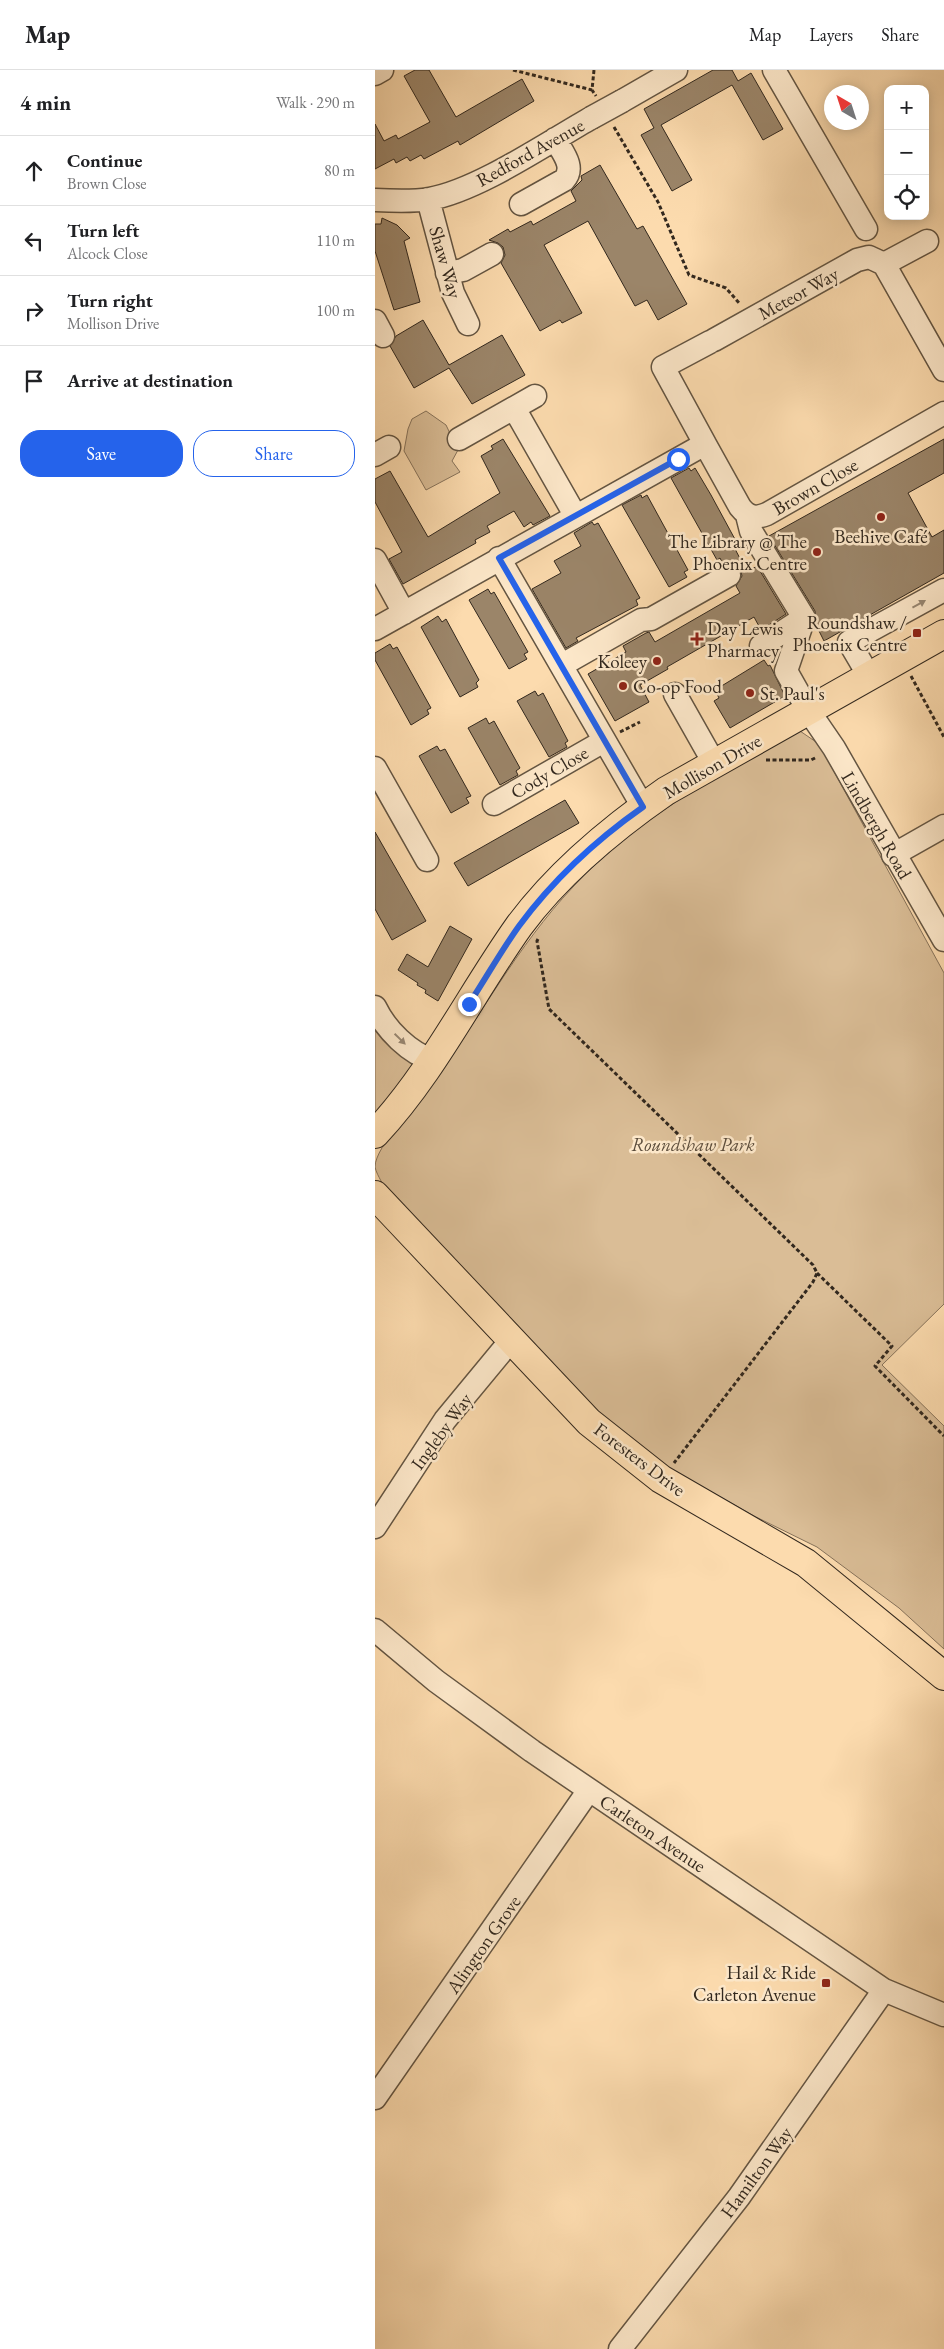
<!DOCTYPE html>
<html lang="en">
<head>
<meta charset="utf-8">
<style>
	:root { --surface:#fff; --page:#f2f2f2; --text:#202124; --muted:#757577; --line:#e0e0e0; --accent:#2563eb }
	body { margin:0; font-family:"EB Garamond",serif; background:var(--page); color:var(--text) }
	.controls { position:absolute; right:15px; top:15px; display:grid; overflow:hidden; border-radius:10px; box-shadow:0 2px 12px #0003 }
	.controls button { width:45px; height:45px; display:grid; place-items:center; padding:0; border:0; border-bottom:1px solid var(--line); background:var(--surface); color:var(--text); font:25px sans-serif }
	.compass { position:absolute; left:449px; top:15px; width:45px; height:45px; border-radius:50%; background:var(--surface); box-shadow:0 2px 12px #0003; rotate:321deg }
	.stop { position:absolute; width:15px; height:15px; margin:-11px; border:4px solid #2563eb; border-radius:50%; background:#fff }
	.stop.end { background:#2563eb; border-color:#fff; box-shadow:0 1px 5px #0008 }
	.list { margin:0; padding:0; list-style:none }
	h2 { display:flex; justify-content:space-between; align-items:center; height:65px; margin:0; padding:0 20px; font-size:21px }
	h2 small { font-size:16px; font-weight:400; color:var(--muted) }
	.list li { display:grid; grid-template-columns:32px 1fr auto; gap:15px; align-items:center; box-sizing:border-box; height:70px; padding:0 20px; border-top:1px solid var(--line) }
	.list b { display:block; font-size:19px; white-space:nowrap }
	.list p { margin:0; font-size:16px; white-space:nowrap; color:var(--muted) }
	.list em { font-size:16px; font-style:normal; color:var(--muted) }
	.actions { display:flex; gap:10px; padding:15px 20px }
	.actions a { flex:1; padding:11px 0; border:1px solid var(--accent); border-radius:20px; text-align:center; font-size:18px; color:var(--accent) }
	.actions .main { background:var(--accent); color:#fff }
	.icon { flex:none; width:28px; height:28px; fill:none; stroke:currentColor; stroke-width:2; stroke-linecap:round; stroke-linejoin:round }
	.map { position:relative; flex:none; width:569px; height:2279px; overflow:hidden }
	header { display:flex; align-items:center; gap:30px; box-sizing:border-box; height:70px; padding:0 25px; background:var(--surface); border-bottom:1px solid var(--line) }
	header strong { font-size:24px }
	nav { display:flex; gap:28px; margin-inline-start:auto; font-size:18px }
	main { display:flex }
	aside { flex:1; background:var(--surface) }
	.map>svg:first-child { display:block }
	.green { fill:#dabd96; stroke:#86725a }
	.building { fill:#9b8569; stroke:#32281e }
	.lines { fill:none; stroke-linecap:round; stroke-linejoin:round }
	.minor-casing { stroke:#645542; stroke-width:25 }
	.major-casing { stroke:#32281e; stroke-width:30 }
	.path { stroke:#32281e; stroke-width:3; stroke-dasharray:4 2.5; stroke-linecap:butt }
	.minor { stroke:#fde8ca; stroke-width:22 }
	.major { stroke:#fcdbae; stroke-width:28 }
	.minor-bridge-casing { stroke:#645542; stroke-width:25; stroke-linecap:butt }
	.minor-bridge { stroke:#fde8ca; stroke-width:22 }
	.oneway { fill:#988874 }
	.route { stroke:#2563eb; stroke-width:6 }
	.poi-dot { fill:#8f2418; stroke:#fde8ca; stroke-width:2 }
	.labels { text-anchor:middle; stroke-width:5; stroke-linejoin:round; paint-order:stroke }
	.street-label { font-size:19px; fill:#32281e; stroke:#fde8ca }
	.poi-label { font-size:19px; fill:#32281e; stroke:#fde8ca; text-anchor:end }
	.park-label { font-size:19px; font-style:italic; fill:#5c4d3c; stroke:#fde8ca }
</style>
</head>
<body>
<header>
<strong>Map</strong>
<nav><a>Map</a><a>Layers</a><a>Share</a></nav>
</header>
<main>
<aside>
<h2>4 min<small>Walk · 290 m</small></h2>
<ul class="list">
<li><svg class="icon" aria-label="ahead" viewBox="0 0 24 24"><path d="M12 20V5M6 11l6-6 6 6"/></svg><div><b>Continue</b><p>Brown Close</p></div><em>80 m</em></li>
<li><svg class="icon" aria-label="left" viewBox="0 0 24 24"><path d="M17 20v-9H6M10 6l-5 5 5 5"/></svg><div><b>Turn left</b><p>Alcock Close</p></div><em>110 m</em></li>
<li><svg class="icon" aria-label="right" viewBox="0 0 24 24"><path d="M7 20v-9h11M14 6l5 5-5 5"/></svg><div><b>Turn right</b><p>Mollison Drive</p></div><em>100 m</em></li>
<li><svg class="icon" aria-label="arrive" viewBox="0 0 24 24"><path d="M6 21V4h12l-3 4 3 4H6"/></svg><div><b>Arrive at destination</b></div></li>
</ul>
<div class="actions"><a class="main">Save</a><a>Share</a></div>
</aside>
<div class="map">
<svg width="569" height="2279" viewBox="0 0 569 2279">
	<rect width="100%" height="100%" fill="#fcdbae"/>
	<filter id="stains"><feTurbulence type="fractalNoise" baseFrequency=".004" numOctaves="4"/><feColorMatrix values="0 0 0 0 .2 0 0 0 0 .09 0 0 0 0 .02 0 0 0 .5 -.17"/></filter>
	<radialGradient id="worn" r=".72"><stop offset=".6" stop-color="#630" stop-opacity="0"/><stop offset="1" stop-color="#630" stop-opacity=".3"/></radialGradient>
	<path class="green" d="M51,341l20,14 12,25 -6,11 8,11 -34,18 -22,-39 4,-22 4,-10z
		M425,661l19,13 125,229v331l-62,61 62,61v223l-45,-41 -82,-61 -63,-31 -85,-48 -71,-56 -217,-231c-2,-4 -5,-9 -6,-14 0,-21 44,-65 57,-83 47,-65 85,-138 141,-197 63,-68 145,-113 227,-156z
		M0,951l44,44 -44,49z"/>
	<path class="building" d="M40,0h14l27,47 66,-38 12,22 -74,44 -2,-4 -34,18 -3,-4 -11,6 -3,-4 -11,6 -2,-4 -19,10v-45l9,17 12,-6 2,4 32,-17 -26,-46z
		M338,0h19l6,11 13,-8 32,56 -20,11 -31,-55 -71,40 31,55 -20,11 -31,-56 13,-7 -10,-19z
		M225,95l37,64 6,-3 44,78 -29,16 -11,-20 -12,6 -47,-85 -44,24 38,68 -20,10 -2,-3 -20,11 -39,-68 4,-8 -2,-8 -5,-4 -9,-3 19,-11 2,3 21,-11 2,4 43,-24 -5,-10 11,-11 -1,-4z
		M7,148l15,7 13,13 -6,3 16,61 -26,8 -19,-59v-27h6z
		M48,250l26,45 53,-30 23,40 -53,29 -23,-36 -35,20 -24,-42 6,-10z
		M128,369l47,77 -17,9 -2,-3 -7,5 -10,-16 -27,15 3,6 -15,8 1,3 -73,41 -14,-25 13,-7 -27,-50v-23l15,-8 38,66 72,-44 -19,-37 12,-7 -2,-3z
		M569,369v34l-36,20 24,44 12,-7v43l-120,68 -8,-16 -1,-14 -46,-75z
		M314,398l2,3 4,-3 16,27 26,48 -4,2 14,27 10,-6 29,48 -25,16 -7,-13 -87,50 1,2 -28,16 9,17 -34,19 -27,-47 38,-22 -3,-6 23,-13 3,-1 6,10 85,-49 -4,-7 6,-10 -2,-8 -5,-4h-12l-3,-6 -3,2 -46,-82z
		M266,425l1,3 5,-3 41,75 -4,2 3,5 -18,10 -47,-82z
		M217,452l2,3 4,-2 42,75 -4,2 2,5 -62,33 2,3 -12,7 -34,-59 29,-16 -7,-12 27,-15 -7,-13z
		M113,519l3,5 3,-2 34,60 -4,2 3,5 -18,10 -40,-69z
		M63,546l4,6 4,-3 33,61 -3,3 2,4 -18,10 -39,-70z
		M15,574l3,5 4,-2 34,61 -4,2 2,4 -18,11 -36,-65v-7z
		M389,590l4,6 2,-1 15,31 -55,32 -16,-27 5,-3 -4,-8z
		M160,621l3,5 5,-3 25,48 -3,2 2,4 -18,10 -32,-56z
		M111,648l3,6 5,-3 26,47 -4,3 2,4 -18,10 -32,-57z
		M62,676l3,5 5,-2 26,47 -5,2 3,5 -18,10 -32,-57z
		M190,730l14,23 -111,63 -14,-23z
		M0,762l51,89 -34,19 -17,-31z
		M75,856l22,13 -34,62 -13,-8 1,-3 -9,-5 1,-2 -20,-13 9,-16 21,13z"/>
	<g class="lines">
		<g class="minor-casing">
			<path id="minor" d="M399,0l92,159
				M0,4l7,-4
				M247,31l54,-31
				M53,129l25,94 15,31
				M0,130c18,1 37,2 54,-1 48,-8 118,-56 162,-81
				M146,134l43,-24c12,-13 -2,-28 -9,-41
				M509,194l60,106
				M72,203l16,-3 29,-16
				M0,251l8,15
				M339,270l143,-80 12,-3 15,7 43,-23
				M139,338l61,107
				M84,369l76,-43
				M330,374l-42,-77 47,-25
				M0,385l14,-8
				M372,445l4,16 53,87 -18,53 22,39 26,38 110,192
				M124,488l144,249
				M0,490l29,53
				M0,559l330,-185 35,63c8,10 15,12 27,7l177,-101
				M386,576l43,-28
				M187,595l79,-45 10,-1 78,-44
				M494,606l-20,-34 95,-52
				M300,624l39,69
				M0,698l52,92
				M119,734l110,-63
				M518,785l51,-29
				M0,937c11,23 34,46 59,54
				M0,1457l70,-107 67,-81
				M0,1560l61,51 96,70 352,239 60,25
				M0,2028l214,-308
				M245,2279l119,-152 145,-207"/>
		</g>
		<g class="major-casing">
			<path id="major" d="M0,1064c58,-62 95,-139 144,-208 40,-54 92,-97 147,-135l278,-157
				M0,1125l214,227 72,57 145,84 138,113"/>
		</g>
		<path class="path" d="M138,0l79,20
			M219,0l-2,20 4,6
			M239,57l44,75 31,73 37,13 14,16
			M536,606l33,61
			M245,662l20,-10
			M391,690h45l6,-3
			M163,869l-1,2 12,68 264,256 4,8 -4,9 -139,181
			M442,1203l75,73 -17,20 69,70"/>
		<use href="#minor" class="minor"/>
		<use href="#major" class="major"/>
		<g class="minor-bridge-casing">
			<path id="minor-bridge" d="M216,48l31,-17"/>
		</g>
		<use href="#minor-bridge" class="minor-bridge"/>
	</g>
	<defs><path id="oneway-solid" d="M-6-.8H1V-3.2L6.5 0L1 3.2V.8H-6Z" transform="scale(1.25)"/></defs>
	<g class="oneway">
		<use href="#oneway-solid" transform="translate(544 534) rotate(-29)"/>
		<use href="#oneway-solid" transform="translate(25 969) rotate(44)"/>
	</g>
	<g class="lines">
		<path class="route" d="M94,934c17,-26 32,-53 50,-78 34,-46 77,-86 124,-119l-144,-249 179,-99"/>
	</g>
	<g class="poi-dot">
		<circle cx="506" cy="447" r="5"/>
		<circle cx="442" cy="482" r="5"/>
		<rect x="537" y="558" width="10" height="10" rx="2.5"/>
		<path d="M319.5 561.5h5v5h5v5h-5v5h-5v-5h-5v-5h5z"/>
		<circle cx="282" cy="591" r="5"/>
		<circle cx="248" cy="616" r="5"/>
		<circle cx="375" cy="623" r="5"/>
		<rect x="446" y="1908" width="10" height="10" rx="2.5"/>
	</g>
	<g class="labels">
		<g class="street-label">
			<text transform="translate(155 82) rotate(-29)" y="7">Redford Avenue</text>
			<text transform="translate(71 192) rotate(74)" y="7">Shaw Way</text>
			<text transform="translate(423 223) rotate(-29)" y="7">Meteor Way</text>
			<text transform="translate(440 416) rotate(-30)" y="7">Brown Close</text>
			<text transform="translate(337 696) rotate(-30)" y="7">Mollison Drive</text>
			<text transform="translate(174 702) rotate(-30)" y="7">Cody Close</text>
			<text transform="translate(502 755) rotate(60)" y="7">Lindbergh Road</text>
			<text transform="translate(66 1361) rotate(-54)" y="7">Ingleby Way</text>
			<text transform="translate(265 1389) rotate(37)" y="7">Foresters Drive</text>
			<text transform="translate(278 1763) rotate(34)" y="7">Carleton Avenue</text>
			<text transform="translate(108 1874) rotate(-55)" y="7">Alington Grove</text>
			<text transform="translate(381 2102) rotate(-54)" y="7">Hamilton Way</text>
		</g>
		<g class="poi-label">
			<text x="506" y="473" text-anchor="middle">Beehive Café</text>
			<text x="432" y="478">The Library @ The<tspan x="432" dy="22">Phoenix Centre</tspan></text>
			<text x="532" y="559">Roundshaw /<tspan x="532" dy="22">Phoenix Centre</tspan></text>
			<text x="332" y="565" text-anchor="start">Day Lewis<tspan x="332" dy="22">Pharmacy</tspan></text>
			<text x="272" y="598">Koleey</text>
			<text x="258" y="623" text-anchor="start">Co-op Food</text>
			<text x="385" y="630" text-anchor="start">St. Paul's</text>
			<text x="441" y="1909">Hail &amp; Ride<tspan x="441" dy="22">Carleton Avenue</tspan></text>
		</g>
		<g class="park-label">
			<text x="318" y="1081">Roundshaw Park</text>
		</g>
	</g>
	<rect width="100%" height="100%" filter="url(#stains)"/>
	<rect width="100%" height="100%" fill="url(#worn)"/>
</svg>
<div class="controls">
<button>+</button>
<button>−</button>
<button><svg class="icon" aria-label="locate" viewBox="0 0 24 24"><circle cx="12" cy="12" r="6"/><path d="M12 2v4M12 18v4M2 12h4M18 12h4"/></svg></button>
</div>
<svg class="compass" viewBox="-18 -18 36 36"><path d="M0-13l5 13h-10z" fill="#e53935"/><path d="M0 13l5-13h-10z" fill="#757577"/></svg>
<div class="stop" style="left:303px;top:389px"></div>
<div class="stop end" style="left:94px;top:934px"></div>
</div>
</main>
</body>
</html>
